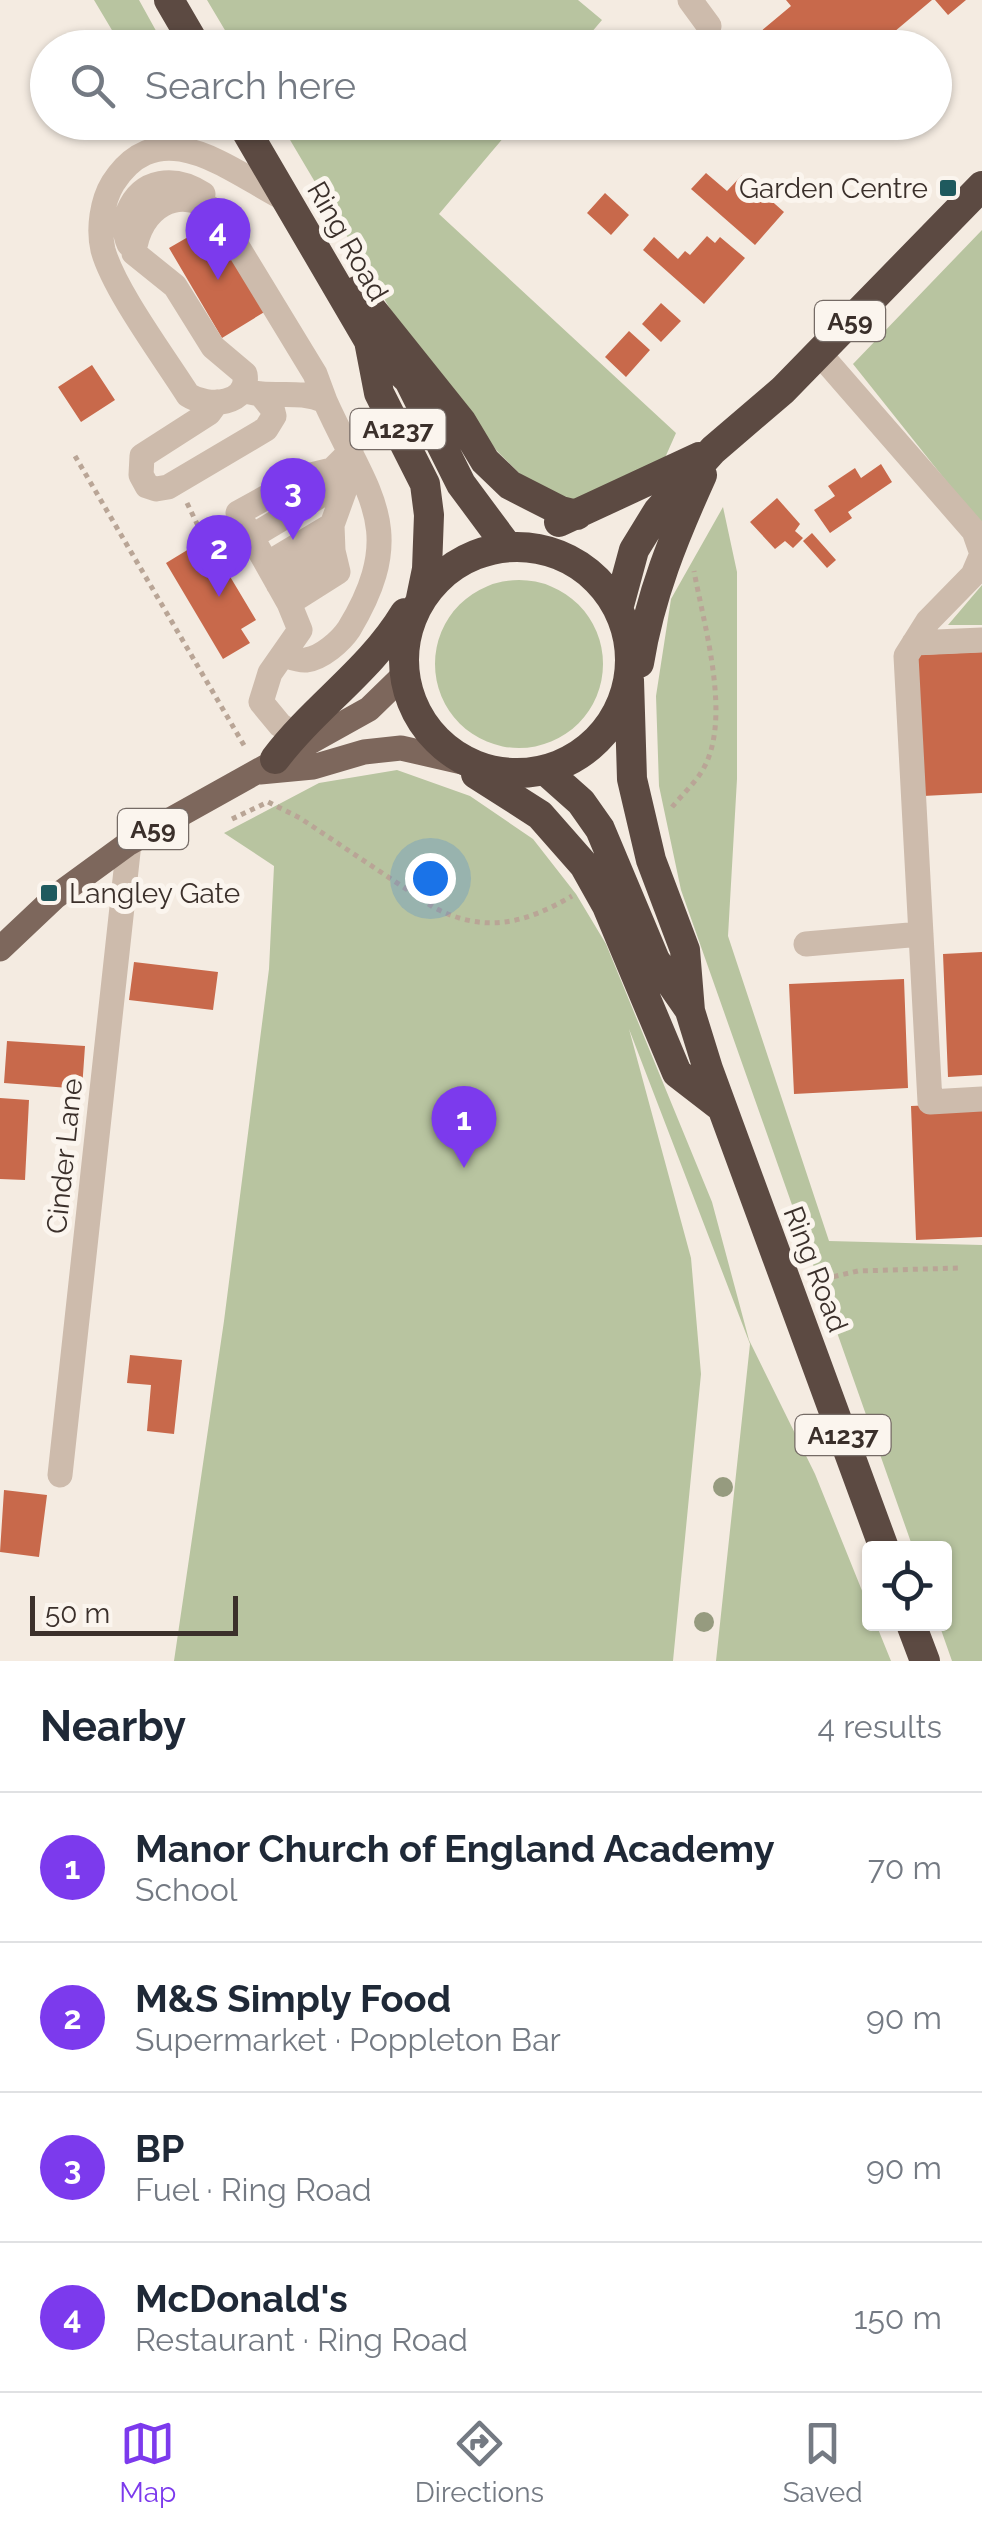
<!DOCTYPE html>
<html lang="en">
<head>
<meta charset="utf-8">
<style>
	:root { --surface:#fff; --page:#f6f6f7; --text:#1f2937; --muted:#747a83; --line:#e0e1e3; --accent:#7c3aed }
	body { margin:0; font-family:Raleway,sans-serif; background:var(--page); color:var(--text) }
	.controls { position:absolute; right:30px; bottom:30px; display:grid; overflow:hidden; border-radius:10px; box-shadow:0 2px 8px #0004 }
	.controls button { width:90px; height:90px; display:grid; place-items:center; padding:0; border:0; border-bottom:2px solid var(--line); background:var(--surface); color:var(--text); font:50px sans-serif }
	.scale { position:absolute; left:30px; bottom:25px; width:208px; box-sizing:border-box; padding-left:10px; border:5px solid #3b302b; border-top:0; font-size:28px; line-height:35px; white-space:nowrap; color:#3b302b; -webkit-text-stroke:8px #fbf5ee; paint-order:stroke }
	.you { position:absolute; left:430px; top:878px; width:35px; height:35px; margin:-25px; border:8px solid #fff; border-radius:50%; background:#1a73e8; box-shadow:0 0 0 15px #1a73e833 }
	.badge { display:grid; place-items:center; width:65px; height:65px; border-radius:50%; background:var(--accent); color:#fff; font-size:32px; font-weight:700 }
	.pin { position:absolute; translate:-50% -82px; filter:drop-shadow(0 2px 5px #0008) }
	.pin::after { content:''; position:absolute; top:52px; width:35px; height:30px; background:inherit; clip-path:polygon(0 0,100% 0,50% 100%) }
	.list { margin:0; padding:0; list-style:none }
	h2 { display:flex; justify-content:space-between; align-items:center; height:130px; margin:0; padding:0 40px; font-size:42px }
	h2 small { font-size:32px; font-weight:400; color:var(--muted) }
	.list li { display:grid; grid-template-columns:65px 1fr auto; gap:30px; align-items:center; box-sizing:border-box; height:150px; padding:0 40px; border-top:2px solid var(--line) }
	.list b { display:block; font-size:38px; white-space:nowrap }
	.list p { margin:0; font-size:32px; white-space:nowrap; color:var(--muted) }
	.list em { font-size:32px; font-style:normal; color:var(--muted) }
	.icon { flex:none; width:55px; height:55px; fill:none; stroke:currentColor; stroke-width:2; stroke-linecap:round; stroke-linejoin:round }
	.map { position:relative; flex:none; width:982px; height:1661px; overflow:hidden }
	.search { position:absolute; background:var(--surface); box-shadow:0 2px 8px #0004; left:30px; right:30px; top:30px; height:110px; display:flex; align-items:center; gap:25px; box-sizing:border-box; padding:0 35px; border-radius:55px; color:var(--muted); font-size:38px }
	.sheet { height:730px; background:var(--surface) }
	nav { display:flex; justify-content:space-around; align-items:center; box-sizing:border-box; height:140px; border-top:2px solid var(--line); background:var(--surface); font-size:28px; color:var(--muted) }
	nav a { display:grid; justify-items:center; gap:5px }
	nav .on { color:var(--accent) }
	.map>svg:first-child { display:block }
	.green { fill:#b8c4a0 }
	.building { fill:#c8694b }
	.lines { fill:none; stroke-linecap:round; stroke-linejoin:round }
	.path { stroke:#b9a596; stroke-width:5; stroke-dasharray:5 5; stroke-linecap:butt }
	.minor { stroke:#cdbbac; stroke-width:25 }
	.major { stroke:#7d675c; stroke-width:25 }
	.highway { stroke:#5c4a42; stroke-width:30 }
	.tree { fill:#969b7f }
	.poi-dot { fill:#1f5a5e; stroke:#fbf5ee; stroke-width:4 }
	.labels { text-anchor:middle; stroke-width:10; stroke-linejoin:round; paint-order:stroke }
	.shield { fill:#fbf5ee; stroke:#756b66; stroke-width:2.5 }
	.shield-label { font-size:25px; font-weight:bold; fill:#3b302b }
	.poi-label { font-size:28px; fill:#3b302b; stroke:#fbf5ee; text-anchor:end }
	.street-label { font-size:28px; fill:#3b302b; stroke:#fbf5ee }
</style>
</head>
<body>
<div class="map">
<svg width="982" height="1661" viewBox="0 0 982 1661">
	<rect width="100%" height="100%" fill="#f4ebe1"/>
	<path class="green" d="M94,0h45l26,47h-43z
		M207,0h371l24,20 -23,27h-344z
		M280,123h236l-77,91 237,219 -12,27 -92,43 -38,-15 -37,-37 -42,-55 -37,-40z
		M982,230v296l-129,-162z
		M723,507l14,65v207l-9,157 101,305 153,4v416h-30l-13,-37h5v-76h-31l-232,-658 -22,-104 -3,-90 15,-97z
		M435 664a84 84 0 1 1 168 0a84 84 0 1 1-168 0Z
		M982,585v40h-34z
		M397,770l73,26 63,43 43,55 30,50 106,258 37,138 66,134 54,134 1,16h6l15,37h-175l34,-317 -121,-315 62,229 10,116 -28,287h-499l50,-340 45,-352 5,-103 -50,-33 95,-50z"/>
	<path class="building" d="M786,0h146l-57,48h-70l-11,-13 -14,13h-39l50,-42z
		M935,0h31l-18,15z
		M706,173l21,18 15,-16 42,37 -29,33 -64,-56z
		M605,193l24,22 -18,20 -24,-22z
		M214,222l52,89 -44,27 -53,-90z
		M707,236l8,7 5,-6 25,21 -41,46 -61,-54 11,-13 24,22 7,-8 5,4z
		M661,303l20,18 -20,21 -19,-18z
		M629,331l21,19 -24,27 -21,-20z
		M92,365l23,35 -34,22 -23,-35z
		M881,464l11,18 -44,30 4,6 -22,15 -16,-23 21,-14 -7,-10 27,-18 6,10z
		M777,498l23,26 -5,7 8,7 -10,10 -8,-7 -10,8 -25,-27z
		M812,533l24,27 -9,8 -24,-27z
		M207,538l49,82 -15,9 9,14 -27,16 -57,-96z
		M982,652v141l-59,3 -6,-141z
		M982,952v123l-34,2 -5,-123z
		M134,962l84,10 -5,38 -84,-10z
		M904,979l4,109 -114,6 -5,-110z
		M7,1041l78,5 -3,43 -78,-6z
		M0,1098l29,2 -4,80 -25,-1z
		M982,1103v134l-66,3 -5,-134z
		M130,1355l52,5 -8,74 -27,-3 4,-46 -24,-2z
		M4,1490l43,5 -8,62 -39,-5z"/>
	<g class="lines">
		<path class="path" d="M75,456l170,291
			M187,503l14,29
			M672,807c9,-11 22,-23 30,-36 31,-50 2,-145 -8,-200
			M232,819l36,-17 32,16 133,89c51,27 91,17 139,-11
			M814,1281l44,-10 101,-3"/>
		<path class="minor" d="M690,0l19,26
			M285,199c-56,-29 -125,-89 -172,-16 -11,18 -15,46 -10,67 11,40 61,107 85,145 20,13 62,10 57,-21l-32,-27 -38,-61 -41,-33c5,-45 44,-71 83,-40l98,161 10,27
			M129,244c-5,-11 -5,-21 -1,-32 14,-34 47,-36 75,-18
			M819,353l155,178 8,23 -9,21 -45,46 -22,35 24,446 52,-3
			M243,390c27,10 54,-2 82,11 41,92 85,127 24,228 -8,12 -27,29 -43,31 -6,1 -16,-3 -22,-5
			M217,402l-8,11 -67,43 -1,19 6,11 9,3 12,-2 98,-58 8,-13 -2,-8 -9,-11
			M251,537l72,-43 22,-23
			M267,564l65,-39 18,-50 1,-24
			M278,584l55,-33 -1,-26
			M289,603l49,-31 -5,-21
			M914,643l68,-3
			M307,742l-27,-17 -19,-23 9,-29 30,-43 -11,-27 -51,-90 65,-36 29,-7 19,-19
			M806,944l115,-10
			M60,1475l69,-632"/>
		<path class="major" d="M260,772l53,-5 51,-15 37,-4 70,16
			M0,949l55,-52 74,-54 240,-134 36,-35"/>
		<path class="highway" d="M169,0l28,48
			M241,122l128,219 40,39 52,104 46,62
			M357,291l104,130 24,40 25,24 51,26 16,4
			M369,341l10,52 46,91 4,31 -2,54 -6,29
			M559,522l140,-65
			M404 660a113 113 0 1 1 226 0a113 113 0 1 1-226 0Z
			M618,609l16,-59 24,-39 55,-61 70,-60 199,-204
			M639,663c11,-68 35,-126 63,-188
			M629,680l3,99 19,81 34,90 5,61 18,58 176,479
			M275,759c40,-53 95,-88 130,-146
			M545,770l36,32 19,27 55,131 34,49
			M476,774l64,41 44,50 23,41 70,167 44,34
			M911,1624l14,37"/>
	</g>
	<g class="tree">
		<circle cx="723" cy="1487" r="10"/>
		<circle cx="704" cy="1622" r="10"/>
	</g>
	<g class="poi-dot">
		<rect x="938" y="178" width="20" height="20" rx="5"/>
		<rect x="39" y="883" width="20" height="20" rx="5"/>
	</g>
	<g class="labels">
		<g class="shield">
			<rect x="815" y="301" width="70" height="40" rx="8"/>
			<rect x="350.5" y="409" width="95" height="40" rx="8"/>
			<rect x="118" y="809" width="70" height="40" rx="8"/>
			<rect x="795.5" y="1415" width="95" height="40" rx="8"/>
		</g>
		<g class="shield-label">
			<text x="850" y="330">A59</text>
			<text x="398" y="438">A1237</text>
			<text x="153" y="838">A59</text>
			<text x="843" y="1444">A1237</text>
		</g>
		<g class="poi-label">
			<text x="928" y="198">Garden Centre</text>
			<text x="69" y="903" text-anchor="start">Langley Gate</text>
		</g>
		<g class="street-label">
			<text transform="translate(348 241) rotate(60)" y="10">Ring Road</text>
			<text transform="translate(64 1156) rotate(-84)" y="10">Cinder Lane</text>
			<text transform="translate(816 1269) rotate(69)" y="10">Ring Road</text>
		</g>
	</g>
</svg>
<div class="controls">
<button><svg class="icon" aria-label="locate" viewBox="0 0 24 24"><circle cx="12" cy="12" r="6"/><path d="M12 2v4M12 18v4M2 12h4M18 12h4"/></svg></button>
</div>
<div class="scale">50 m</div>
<div class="you"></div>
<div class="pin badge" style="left:464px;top:1168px">1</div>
<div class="pin badge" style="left:219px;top:597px">2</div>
<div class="pin badge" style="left:293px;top:540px">3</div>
<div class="pin badge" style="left:218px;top:280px">4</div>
<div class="search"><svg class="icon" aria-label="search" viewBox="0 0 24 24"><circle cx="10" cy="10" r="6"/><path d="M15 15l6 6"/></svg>Search here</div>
</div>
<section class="sheet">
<h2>Nearby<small>4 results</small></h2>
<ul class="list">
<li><span class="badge">1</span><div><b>Manor Church of England Academy</b><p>School</p></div><em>70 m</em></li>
<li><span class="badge">2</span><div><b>M&amp;S Simply Food</b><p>Supermarket · Poppleton Bar</p></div><em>90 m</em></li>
<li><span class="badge">3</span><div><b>BP</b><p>Fuel · Ring Road</p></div><em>90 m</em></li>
<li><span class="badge">4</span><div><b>McDonald's</b><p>Restaurant · Ring Road</p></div><em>150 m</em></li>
</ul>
</section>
<nav>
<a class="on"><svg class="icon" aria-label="map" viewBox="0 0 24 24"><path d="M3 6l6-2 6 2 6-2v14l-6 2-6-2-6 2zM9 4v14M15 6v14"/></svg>Map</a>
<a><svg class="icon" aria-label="directions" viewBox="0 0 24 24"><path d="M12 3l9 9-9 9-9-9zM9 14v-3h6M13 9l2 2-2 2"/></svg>Directions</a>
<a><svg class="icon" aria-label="saved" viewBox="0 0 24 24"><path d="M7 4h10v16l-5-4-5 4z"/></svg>Saved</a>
</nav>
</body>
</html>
